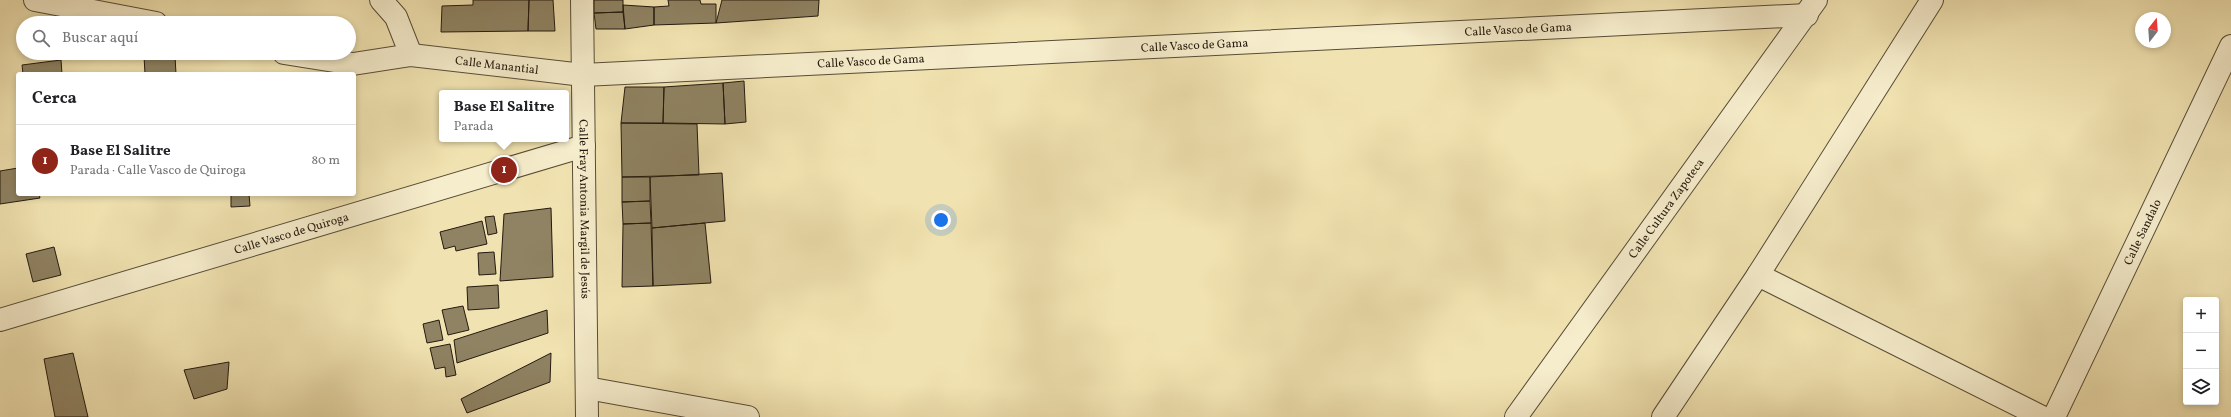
<!DOCTYPE html>
<html lang="es">
<head>
<meta charset="utf-8">
<style>
	:root { --surface:#fff; --page:#f6f6f6; --text:#202124; --muted:#757577; --line:#e0e0e0; --accent:#8f2418 }
	body { margin:0; font-family:Vollkorn,serif; background:var(--page); color:var(--text) }
	.controls { position:absolute; right:12px; bottom:12px; display:grid; overflow:hidden; border-radius:4px; box-shadow:0 2px 6px #0003 }
	.controls button { width:36px; height:36px; display:grid; place-items:center; padding:0; border:0; border-bottom:1px solid var(--line); background:var(--surface); color:var(--text); font:20px sans-serif }
	.compass { position:absolute; left:2135px; top:12px; width:36px; height:36px; border-radius:50%; background:var(--surface); box-shadow:0 2px 6px #0003; rotate:17deg }
	.you { position:absolute; left:941px; top:220px; width:14px; height:14px; margin:-10px; border:3px solid #fff; border-radius:50%; background:#1a73e8; box-shadow:0 0 0 6px #1a73e833 }
	.badge { display:grid; place-items:center; width:26px; height:26px; border-radius:50%; background:var(--accent); color:#fff; font-size:13px; font-weight:700 }
	.pin { position:absolute; translate:-50% -50%; border:2px solid #fff; box-shadow:0 1px 4px #0006 }
	.popup { position:absolute; left:439px; top:90px; width:130px; height:52px; box-sizing:border-box; display:grid; place-content:center; border-radius:4px; background:var(--surface); filter:drop-shadow(0 1px 3px #0005); font-size:13px; white-space:nowrap; color:var(--muted) }
	.popup b { font-size:15px; color:var(--text) }
	.popup::after { content:''; position:absolute; left:50%; top:100%; margin-left:-8px; border:8px solid transparent; border-top-color:var(--surface) }
	.list { margin:0; padding:0; list-style:none }
	h2 { display:flex; justify-content:space-between; align-items:center; height:52px; margin:0; padding:0 16px; font-size:17px }
	h2 small { font-size:13px; font-weight:400; color:var(--muted) }
	.list li { display:grid; grid-template-columns:26px 1fr auto; gap:12px; align-items:center; box-sizing:border-box; height:72px; padding:0 16px; border-top:1px solid var(--line) }
	.list b { display:block; font-size:15px; white-space:nowrap }
	.list p { margin:0; font-size:13px; white-space:nowrap; color:var(--muted) }
	.list em { font-size:13px; font-style:normal; color:var(--muted) }
	.icon { flex:none; width:22px; height:22px; fill:none; stroke:currentColor; stroke-width:2; stroke-linecap:round; stroke-linejoin:round }
	.map { position:relative; flex:none; width:2231px; height:417px; overflow:hidden }
	.search { position:absolute; background:var(--surface); box-shadow:0 2px 6px #0003; left:16px; top:16px; width:340px; height:44px; display:flex; align-items:center; gap:10px; box-sizing:border-box; padding:0 14px; border-radius:22px; color:var(--muted); font-size:15px }
	.panel { position:absolute; background:var(--surface); box-shadow:0 2px 6px #0003; left:16px; top:72px; width:340px; height:124px; border-radius:4px }
	.map>svg:first-child { display:block }
	.building { fill:#8f8363; stroke:#241a0e }
	.lines { fill:none; stroke-linecap:round; stroke-linejoin:round }
	.minor-casing { stroke:#574c37; stroke-width:24 }
	.minor { stroke:#f6edcc; stroke-width:22 }
	.labels { text-anchor:middle; stroke-width:4; stroke-linejoin:round; paint-order:stroke }
	.street-label { font-size:12px; fill:#241a0e; stroke:#f6edcc }
</style>
</head>
<body>
<div class="map">
<svg width="2231" height="417" viewBox="0 0 2231 417">
	<rect width="100%" height="100%" fill="#f1e3b1"/>
	<filter id="stains"><feTurbulence type="fractalNoise" baseFrequency=".005" numOctaves="4"/><feColorMatrix values="0 0 0 0 .2 0 0 0 0 .09 0 0 0 0 .02 0 0 0 .5 -.17"/></filter>
	<radialGradient id="worn" r=".72"><stop offset=".6" stop-color="#630" stop-opacity="0"/><stop offset="1" stop-color="#630" stop-opacity=".3"/></radialGradient>
	<path class="building" d="M473,0h56l-1,31 -87,1 1,-26 31,-1z
		M529,0h24l2,31h-27z
		M594,0h29v12l-29,1z
		M668,0h32l1,4h15v19l-62,2v-18l15,-1z
		M722,0h97l-1,16 -102,7z
		M623,5l31,2v18l-29,4z
		M623,12l2,17h-29l-2,-16z
		M144,56h31l1,18h-31z
		M61,60l1,14h-39l-1,-9z
		M744,81l2,41 -21,2 -2,-41z
		M723,83l2,41 -62,-1 1,-36z
		M625,87h39l-1,36h-42z
		M621,123l76,1 2,51 -77,2z
		M18,168v26h21l1,4 -40,6v-33z
		M722,173l3,48 -73,7 -2,-51z
		M622,177h28v24l-28,1z
		M231,194h18l1,12 -19,1z
		M650,201l1,22 -28,1 -1,-22z
		M551,208l2,69 -53,4 4,-67z
		M494,216l3,17 -9,2 -3,-18z
		M482,221l5,23 -31,7 -1,-5 -11,3 -4,-17z
		M651,223l2,63 -31,1 1,-63z
		M705,223l6,60 -58,3 -1,-58z
		M54,247l7,28 -28,7 -7,-28z
		M494,252l2,22 -17,1 -1,-22z
		M498,285l1,23 -31,2 -1,-23z
		M463,306l6,24 -21,5 -6,-25z
		M547,310l1,23 -91,30 -3,-23z
		M439,320l4,20 -16,3 -4,-19z
		M450,344l6,31 -10,2 -1,-10 -10,2 -5,-21z
		M73,353l15,64h-33l-11,-58z
		M551,353l-1,29 -83,31 -6,-14z
		M229,362l-2,27 -33,10 -10,-29z"/>
	<g class="lines">
		<g class="minor-casing">
			<g id="minor">
				<path d="M35,0l121,23"/>
				<path d="M381,0l15,17 15,38"/>
				<path id="s1" d="M582,0l5,417"/>
				<path id="s2" d="M284,53l69,11 58,-9 172,20 1224,-60"/>
				<path d="M1758,275l284,142"/>
				<path id="s3" d="M0,320l584,-174"/>
				<path d="M587,388l161,29"/>
				<path id="s4" d="M1516,417l300,-417"/>
				<path d="M1663,417l95,-142 174,-275"/>
				<path id="s5" d="M2054,417l177,-371"/>
			</g>
		</g>
		<use href="#minor" class="minor"/>
	</g>
	<g class="labels">
		<g class="street-label">
			<text dy="4" stroke="none"><textPath href="#s2" startOffset="1238">Calle Vasco de Gama</textPath></text>
			<text dy="4" stroke="none"><textPath href="#s2" startOffset="914">Calle Vasco de Gama</textPath></text>
			<text dy="4" stroke="none"><textPath href="#s2" startOffset="590">Calle Vasco de Gama</textPath></text>
			<text dy="4" stroke="none"><textPath href="#s2" startOffset="215">Calle Manantial</textPath></text>
			<text dy="4" stroke="none"><textPath href="#s1" startOffset="209">Calle Fray Antonia Margil de Jesús</textPath></text>
			<text dy="4" stroke="none"><textPath href="#s4" startOffset="257">Calle Cultura Zapoteca</textPath></text>
			<text dy="4" stroke="none"><textPath href="#s5" startOffset="205">Calle Sandalo</textPath></text>
			<text dy="4" stroke="none"><textPath href="#s3" startOffset="304">Calle Vasco de Quiroga</textPath></text>
		</g>
	</g>
	<rect width="100%" height="100%" filter="url(#stains)"/>
	<rect width="100%" height="100%" fill="url(#worn)"/>
</svg>
<div class="controls">
<button>+</button>
<button>−</button>
<button><svg class="icon" aria-label="layers" viewBox="0 0 24 24"><path d="M12 4l9 5-9 5-9-5zM3 14l9 5 9-5"/></svg></button>
</div>
<svg class="compass" viewBox="-18 -18 36 36"><path d="M0-13l5 13h-10z" fill="#e53935"/><path d="M0 13l5-13h-10z" fill="#757577"/></svg>
<div class="you"></div>
<div class="pin badge" style="left:504px;top:170px">1</div>
<div class="popup"><b>Base El Salitre</b>Parada</div>
<div class="search"><svg class="icon" aria-label="search" viewBox="0 0 24 24"><circle cx="10" cy="10" r="6"/><path d="M15 15l6 6"/></svg>Buscar aquí</div>
<section class="panel">
<h2>Cerca<small></small></h2>
<ul class="list">
<li><span class="badge">1</span><div><b>Base El Salitre</b><p>Parada · Calle Vasco de Quiroga</p></div><em>80 m</em></li>
</ul>
</section>
</div>
</body>
</html>
